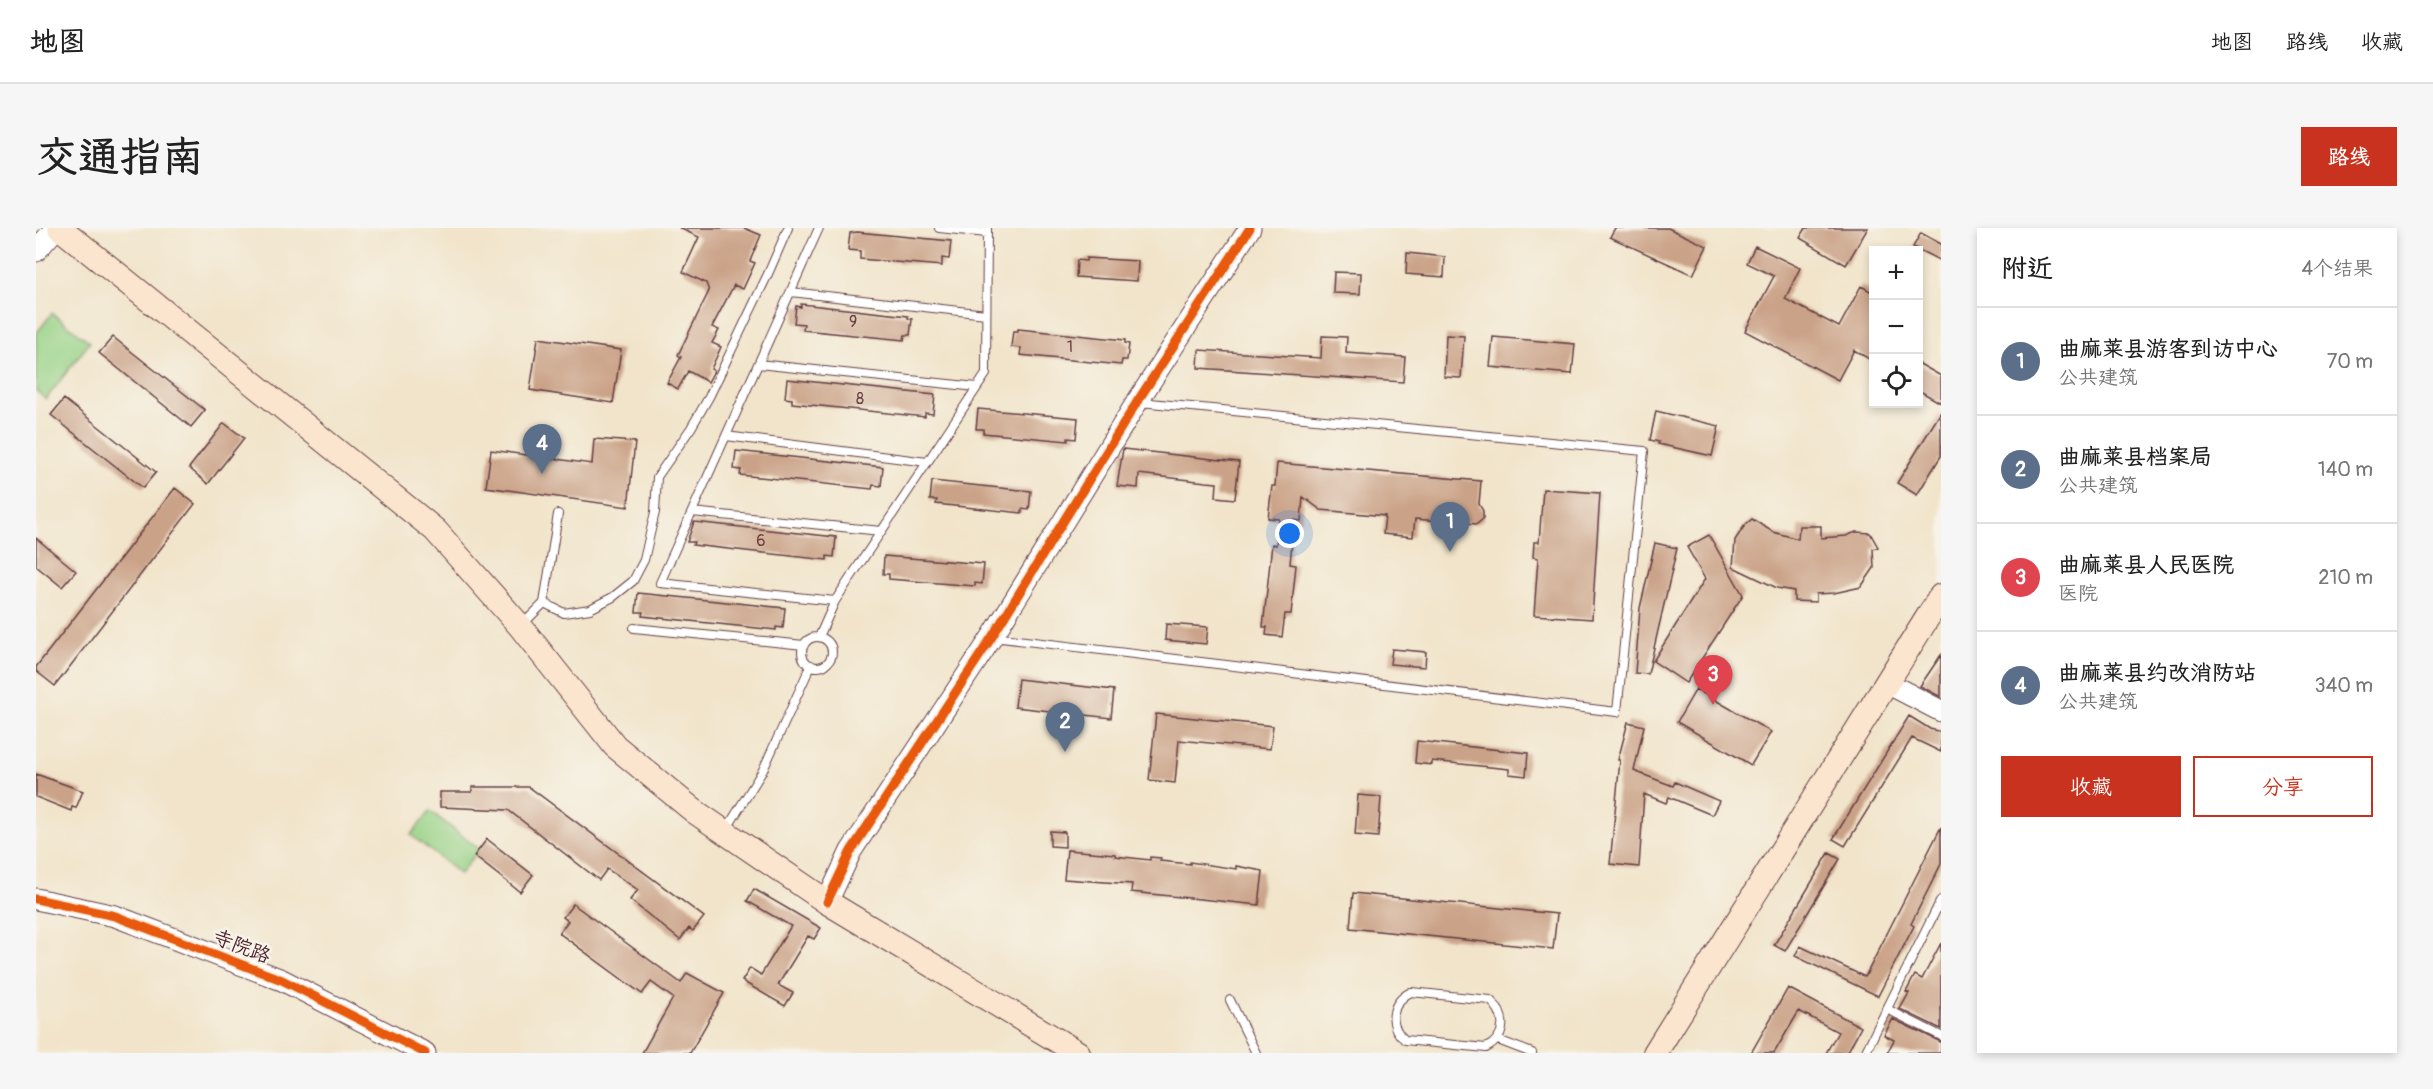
<!DOCTYPE html>
<html lang="zh">
<head>
<meta charset="utf-8">
<style>
	:root { --surface:#fff; --page:#f6f6f6; --text:#222; --muted:#767676; --line:#e0e0e0; --accent:#c8321e }
	body { margin:0; font-family:Pangolin,"LXGW WenKai TC",sans-serif; background:var(--page); color:var(--text) }
	.controls { position:absolute; right:18px; top:18px; display:grid; overflow:hidden; border-radius:0px; box-shadow:0 3px 9px #0003 }
	.controls button { width:54px; height:54px; display:grid; place-items:center; padding:0; border:0; border-bottom:2px solid var(--line); background:var(--surface); color:var(--text); font:30px sans-serif }
	.you { position:absolute; left:1254px; top:306px; width:21px; height:21px; margin:-15px; border:4px solid #fff; border-radius:50%; background:#1a73e8; box-shadow:0 0 0 9px #1a73e833 }
	.badge { display:grid; place-items:center; width:39px; height:39px; border-radius:50%; background:var(--accent); color:#fff; font-size:20px; font-weight:700 }
	.pin { position:absolute; translate:-50% -50px; filter:drop-shadow(0 2px 3px #0008) }
	.pin::after { content:''; position:absolute; top:32px; width:21px; height:18px; background:inherit; clip-path:polygon(0 0,100% 0,50% 100%) }
	.list { margin:0; padding:0; list-style:none }
	h2 { display:flex; justify-content:space-between; align-items:center; height:78px; margin:0; padding:0 24px; font-size:26px }
	h2 small { font-size:20px; font-weight:400; color:var(--muted) }
	.list li { display:grid; grid-template-columns:39px 1fr auto; gap:18px; align-items:center; box-sizing:border-box; height:108px; padding:0 24px; border-top:2px solid var(--line) }
	.list b { display:block; font-size:22px; white-space:nowrap }
	.list p { margin:0; font-size:20px; white-space:nowrap; color:var(--muted) }
	.list em { font-size:20px; font-style:normal; color:var(--muted) }
	.actions { display:flex; gap:12px; padding:18px 24px }
	.actions a { flex:1; padding:14px 0; border:2px solid var(--accent); border-radius:0px; text-align:center; font-size:21px; color:var(--accent) }
	.actions .main { background:var(--accent); color:#fff }
	.icon { flex:none; width:33px; height:33px; fill:none; stroke:currentColor; stroke-width:2; stroke-linecap:round; stroke-linejoin:round }
	.map { position:relative; flex:none; width:1905px; height:825px; overflow:hidden; border-radius:0px }
	header { display:flex; align-items:center; gap:36px; box-sizing:border-box; height:84px; padding:0 30px; background:var(--surface); border-bottom:2px solid var(--line) }
	header strong { font-size:28px }
	nav { display:flex; gap:33px; margin-inline-start:auto; font-size:21px }
	.intro { display:flex; align-items:center; justify-content:space-between; box-sizing:border-box; height:144px; padding:0 36px }
	h1 { margin:0; font-size:42px }
	.button { padding:15px 27px; border-radius:0px; background:var(--accent); color:#fff; font-size:21px; font-weight:700 }
	main { display:flex; gap:36px; padding:0 36px }
	aside { flex:1; background:var(--surface); border-radius:0px; box-shadow:0 3px 9px #0003 }
	.map>svg:first-child { display:block }
	.green { fill:#95d185; stroke:#707858; stroke-width:1.5 }
	.building { fill:#caa287 }
	.lines { fill:none; stroke-linecap:round; stroke-linejoin:round }
	.service-casing { stroke:#633d43; stroke-width:10 }
	.tertiary-casing { stroke:#633d43; stroke-width:23 }
	.secondary-casing { stroke:#633d43; stroke-width:26 }
	.service { stroke:#fff; stroke-width:8 }
	.tertiary { stroke:#fff; stroke-width:21 }
	.secondary { stroke:#fbe5cf; stroke-width:24 }
	.cycleway-casing { stroke:#f7f3e8; stroke-width:13 }
	.cycleway { stroke:#e8590c; stroke-width:9 }
	.labels { text-anchor:middle; stroke-width:5; stroke-linejoin:round; paint-order:stroke }
	.number-label { font-size:16px; fill:#6a4042 }
	.street-label { font-size:20px; fill:#4a1f2b; stroke:#f7f3e8 }
</style>
</head>
<body>
<header>
<strong>地图</strong>
<nav><a>地图</a><a>路线</a><a>收藏</a></nav>
</header>
<div class="intro"><h1>交通指南</h1><a class="button">路线</a></div>
<main>
<div class="map">
<svg width="1905" height="825" viewBox="0 0 1905 825">
	<rect width="100%" height="100%" fill="#f7f3e8"/>
	<filter id="ink" filterUnits="userSpaceOnUse"><feTurbulence type="fractalNoise" baseFrequency=".0167" numOctaves="2"/><feDisplacementMap in="SourceGraphic" scale="12" xChannelSelector="R" yChannelSelector="G"/><feConvolveMatrix kernelMatrix="1 2 1 2 8 2 1 2 1" color-interpolation-filters="sRGB"/></filter>
	<filter id="wash" filterUnits="userSpaceOnUse"><feTurbulence type="fractalNoise" baseFrequency=".008" numOctaves="4" result="noise"/><feDisplacementMap in="SourceGraphic" scale="24" xChannelSelector="R" yChannelSelector="G"/><feGaussianBlur stdDeviation="1.35" result="paint"/><feColorMatrix in="noise" values="0 0 0 0 0 0 0 0 0 0 0 0 0 0 0 0 0 1.4 0 .05"/><feComposite in="paint" operator="in"/></filter>
	<g filter="url(#wash)">
		<rect width="100%" height="100%" fill="#f1e4ca"/>
		<path class="green" d="M16,85l38,29 -44,57 -10,-8v-57z
			M394,583l49,38 -19,25 -49,-39z"/>
		<g id="blocks">
			<path class="building" d="M643,0h65l17,7 -11,26 5,2 -12,26 -9,-4 -22,42 7,3 -7,13 9,4 -10,22 3,2 -6,11 -20,-11 -10,18 -11,-6 14,-26 -3,-2 31,-64 -3,-8 -23,-11 16,-35z
				M1579,0h53l39,18 -14,29 -83,-38z
				M1770,0h62l-22,37 -46,-27z
				M821,4l94,9 -2,18 -7,-1v8l-82,-7v-8l-12,-1 2,-17z
				M1885,5l20,11v17l-28,-14z
				M1719,18l45,22 -15,31 54,28 22,-41 13,7v69l-20,-12 -16,30 -93,-49 29,-55 -27,-13z
				M1371,25l38,4 -1,20 -38,-3z
				M1050,30l52,3 -1,20 -61,-4 1,-17 9,1z
				M1298,44l27,1 -1,21 -27,-1z
				M765,76l107,12v2l4,1 -2,16h-5l-1,5 -101,-10 1,-6 -10,-1 2,-17 5,1z
				M982,101l107,11v3l4,1 -2,16h-5l-1,5 -101,-10 1,-7 -10,-1 2,-16h5z
				M1410,107l18,1 -3,42 -17,-1z
				M1286,108l25,1 -1,16 59,4 -2,25 -205,-14 1,-18 122,8z
				M77,109l92,73 -14,17 -92,-74z
				M1457,109l82,7 -3,30 -82,-7z
				M502,110l83,12 -8,53 -83,-13z
				M1882,135l23,13v27l-23,-13z
				M751,151l148,16 -2,19 -8,-1v4l-133,-14v-4l-7,-1z
				M28,171l92,73 -13,16 -92,-73z
				M942,181l100,9 -2,21 -8,-1v3l-85,-8v-4h-7z
				M1620,183l63,15 -7,30 -54,-12 1,-2 -9,-2z
				M1905,184v44l-24,39 -20,-12z
				M188,195l20,15 -36,46 -19,-16z
				M558,211l41,3 -7,65 -142,-20 5,-37 101,14z
				M1087,221l116,13 -4,37 -19,-2 1,-14 -11,-1 -67,-8 -1,14 -21,-2z
				M700,223l147,16 -2,19 -8,-1 -1,4 -132,-14 1,-5 -7,-1z
				M1241,235l204,18 -2,23 4,7v8l-6,5 -62,-5 -2,18 -30,-3 2,-18 -64,-6 -18,-13 -2,24 -7,-1 -4,44 6,1 -5,49h-6l-3,23 -16,-2 1,-8h-4l9,-83 4,1 3,-22v-4l-11,-1 4,-32h3z
				M896,253l99,10 -2,19 -7,-1v4l-86,-9 1,-4h-7z
				M139,260l20,16 -140,182 -19,-15v-4z
				M1507,261l57,4 -8,126 -58,-4 4,-57 -5,-1 1,-15h5z
				M1716,291l21,13 25,7 1,-13h22v12l25,-2 10,-4 14,1 8,14 -5,2 1,19 -13,19 -27,6 -18,1v8l-22,-1v-10l-17,-3 -44,-21 2,-27 10,-15z
				M658,294l142,15 -2,20 -7,-1v4l-134,-15 1,-3h-7z
				M1673,307l34,60 -57,88 -33,-22 52,-82 -18,-32z
				M0,310l40,33 -14,16 -26,-21z
				M1619,315l22,5 -29,126 -13,-1 5,-65z
				M848,328l100,8 -2,20 -7,-1v3l-86,-7v-5h-6z
				M602,365l147,15 -2,20 -7,-1v3l-134,-14 1,-4h-7z
				M1130,396l42,3 -2,17 -41,-4z
				M1356,421l34,3 -1,15 -35,-3z
				M1905,427v42l-21,-11z
				M982,451l96,11 -3,28 -96,-11z
				M1660,461l75,43 -20,33 -74,-43z
				M1120,486l117,12 -3,23 -91,-9 -4,43 -26,-3z
				M1873,488l21,13 11,3v20l-29,-14 -67,108 -12,-7z
				M1592,494l16,4 -10,45 39,15 2,-4 44,19 -7,14 -43,-18 -3,6 -22,-9 -5,73 -29,-3 10,-104h-2z
				M1381,513l111,12 -2,23 -17,-2v-5l-77,-8v4l-17,-2z
				M0,546l47,17 -7,17 -4,-1 -1,4 -35,-14z
				M436,559h57l175,130 -11,14 -4,-3 -9,12 -50,-40 8,-10 -31,-21 -8,11 -91,-70 -68,-3v-15h32z
				M1322,567l23,2 -3,40 -23,-2z
				M1905,599v37l-30,60 3,2 -36,70 -83,-40 5,-10 65,31z
				M1014,603l15,1v15l-15,-1z
				M451,611l46,36 -13,17 -46,-36z
				M1031,622l48,4v2l35,4v-3l11,1 -1,3 30,3v-2l46,7v-3l27,5 -4,34 -128,-13 1,-8 -68,-5z
				M1793,625l11,6 -55,92 -11,-6z
				M718,661l67,39 -7,11 -6,-3 -30,49 15,8 -8,13 -43,-25 8,-13 11,7 30,-49 -44,-25z
				M1317,665l204,21 -4,35 -203,-21z
				M537,676l108,79 6,-10 37,20 -34,60h-48l31,-55 -22,-16 -9,12 -83,-61 9,-12 -5,-4z
				M1905,715v86l-41,-20 9,-16 -3,-1 9,-17 7,4z
				M1752,760l73,39 -14,26h-21l12,-21 -39,-21 -25,42h-23z
				M1857,791l48,23v11h-54l7,-13 -10,-5z"/>
		</g>
	</g>
	<g filter="url(#ink)">
		<use href="#blocks" fill-opacity="0" stroke="#633d43" stroke-width="1.5"/>
		<g class="lines">
			<g class="service-casing">
				<path id="service" d="M783,0l-159,355 175,18
					M903,0l48,5
					M755,64l195,22
					M722,136l219,23
					M690,208l201,26
					M656,284l189,19
					M508,375l20,10 26,-4 23,-12 20,-16 11,-21 11,-48 2,-35 34,-49 18,-31 59,-123 20,-46
					M485,398l23,-23 14,-89
					M598,400l170,17
					M783,409l16,-36 151,-227 1,-146
					M957,409l624,75 27,-261 -504,-49
					M766 424a15 15 0 1 1 30 0a15 15 0 1 1-30 0Z
					M690,602l37,-60 48,-105
					M1375,764l79,8c17,15 17,37 -4,48l-81,-8c-18,-15 -14,-38 6,-48z
					M1194,772l26,53
					M1851,781l54,27
					M1462,812l34,13
					M1829,825l76,-153"/>
			</g>
			<g class="tertiary-casing">
				<path id="tertiary" d="M0,23l20,-23
					M1851,455l54,28
					M0,671l79,17 167,64 143,73
					M791,674l24,-51 141,-214 145,-235 113,-174"/>
			</g>
			<g class="secondary-casing">
				<path id="secondary" d="M24,0l375,302 85,96 95,120 79,65 133,91 251,151
					M1619,825l286,-457"/>
			</g>
			<use href="#service" class="service"/>
			<use href="#tertiary" class="tertiary"/>
			<use href="#secondary" class="secondary"/>
			<g class="cycleway-casing">
				<path id="cycleway" d="M0,671l79,17 167,64 143,73
					M791,674l24,-51 141,-214 145,-235 113,-174"/>
			</g>
			<use href="#cycleway" class="cycleway"/>
		</g>
	</g>
	<g class="labels">
		<g class="number-label">
			<text x="817" y="99">9</text>
			<text x="1034" y="124">1</text>
			<text x="824" y="176">8</text>
			<text x="725" y="318">6</text>
		</g>
		<g class="street-label">
			<text transform="translate(206 718) rotate(21)" y="7">寺院路</text>
		</g>
	</g>
</svg>
<div class="controls">
<button>+</button>
<button>−</button>
<button><svg class="icon" aria-label="locate" viewBox="0 0 24 24"><circle cx="12" cy="12" r="6"/><path d="M12 2v4M12 18v4M2 12h4M18 12h4"/></svg></button>
</div>
<div class="you"></div>
<div class="pin badge" style="left:1414px;top:324px;background:#5c6f8a">1</div>
<div class="pin badge" style="left:1029px;top:524px;background:#5c6f8a">2</div>
<div class="pin badge" style="left:1677px;top:477px;background:#e0444e">3</div>
<div class="pin badge" style="left:506px;top:246px;background:#5c6f8a">4</div>
</div>
<aside>
<h2>附近<small>4个结果</small></h2>
<ul class="list">
<li><span class="badge" style="background:#5c6f8a">1</span><div><b>曲麻莱县游客到访中心</b><p>公共建筑</p></div><em>70 m</em></li>
<li><span class="badge" style="background:#5c6f8a">2</span><div><b>曲麻莱县档案局</b><p>公共建筑</p></div><em>140 m</em></li>
<li><span class="badge" style="background:#e0444e">3</span><div><b>曲麻莱县人民医院</b><p>医院</p></div><em>210 m</em></li>
<li><span class="badge" style="background:#5c6f8a">4</span><div><b>曲麻莱县约改消防站</b><p>公共建筑</p></div><em>340 m</em></li>
</ul>
<div class="actions"><a class="main">收藏</a><a>分享</a></div>
</aside>
</main>
</body>
</html>
